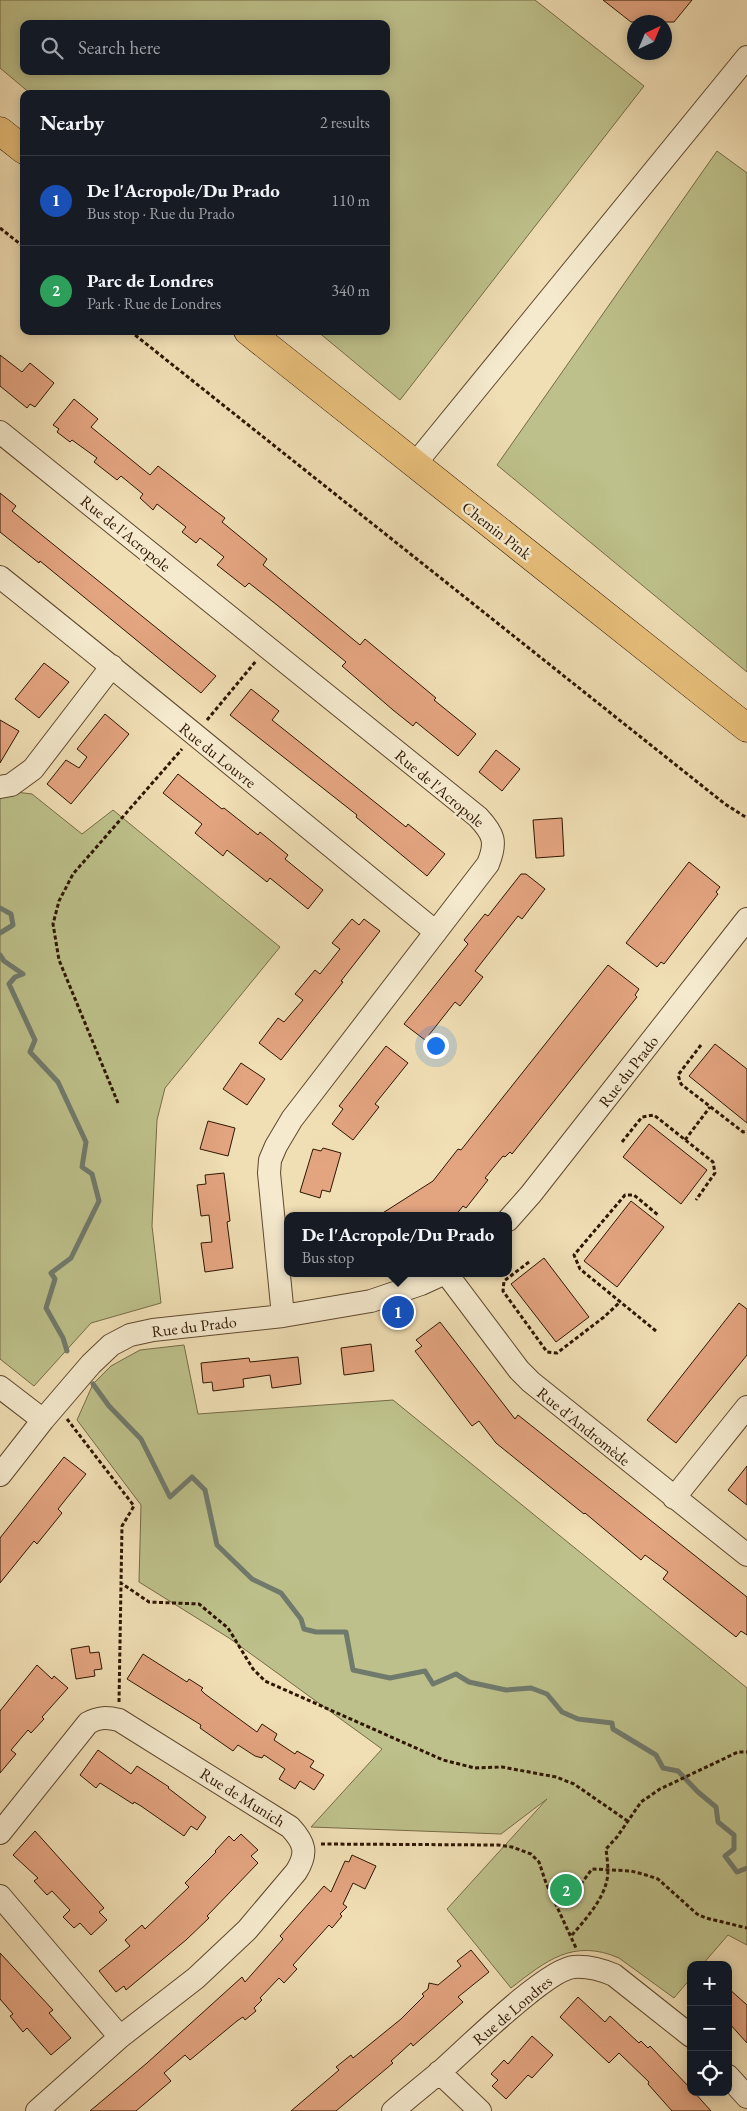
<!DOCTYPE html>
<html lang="en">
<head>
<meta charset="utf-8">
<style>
	:root { --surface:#171b24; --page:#20242c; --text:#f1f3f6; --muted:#9ea1a6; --line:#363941; --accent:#2563eb }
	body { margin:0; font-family:"EB Garamond",serif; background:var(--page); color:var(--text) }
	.controls { position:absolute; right:15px; bottom:15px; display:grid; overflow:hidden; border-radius:10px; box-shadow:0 2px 12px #0003 }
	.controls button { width:45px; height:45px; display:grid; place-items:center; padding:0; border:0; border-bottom:1px solid var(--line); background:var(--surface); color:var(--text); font:25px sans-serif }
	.compass { position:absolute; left:627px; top:15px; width:45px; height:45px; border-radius:50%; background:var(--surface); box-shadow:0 2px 12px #0003; rotate:44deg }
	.you { position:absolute; left:435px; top:1045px; width:18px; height:18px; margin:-12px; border:4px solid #fff; border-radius:50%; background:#1a73e8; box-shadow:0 0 0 8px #1a73e833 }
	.badge { display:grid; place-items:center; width:32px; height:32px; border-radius:50%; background:var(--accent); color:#fff; font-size:16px; font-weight:700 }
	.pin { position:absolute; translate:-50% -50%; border:2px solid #fff; box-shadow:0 1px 5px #0006 }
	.popup { position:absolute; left:284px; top:1212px; width:228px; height:65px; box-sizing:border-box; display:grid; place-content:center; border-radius:10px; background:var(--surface); filter:drop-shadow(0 1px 4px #0005); font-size:16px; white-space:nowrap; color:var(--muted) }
	.popup b { font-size:19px; color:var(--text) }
	.popup::after { content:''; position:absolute; left:50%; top:100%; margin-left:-10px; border:10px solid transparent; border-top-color:var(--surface) }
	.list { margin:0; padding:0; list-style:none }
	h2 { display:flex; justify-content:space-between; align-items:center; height:65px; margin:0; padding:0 20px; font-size:21px }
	h2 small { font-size:16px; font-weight:400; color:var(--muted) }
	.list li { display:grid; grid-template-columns:32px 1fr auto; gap:15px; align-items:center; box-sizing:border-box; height:90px; padding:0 20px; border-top:1px solid var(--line) }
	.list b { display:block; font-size:19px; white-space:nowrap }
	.list p { margin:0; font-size:16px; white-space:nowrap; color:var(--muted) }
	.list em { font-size:16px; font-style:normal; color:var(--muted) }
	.icon { flex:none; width:28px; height:28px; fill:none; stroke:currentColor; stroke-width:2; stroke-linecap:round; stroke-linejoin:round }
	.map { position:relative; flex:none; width:747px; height:2111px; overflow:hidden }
	.search { position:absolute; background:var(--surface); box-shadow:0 2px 12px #0003; left:20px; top:20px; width:370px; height:55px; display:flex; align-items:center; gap:12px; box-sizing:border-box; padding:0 18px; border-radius:10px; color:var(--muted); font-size:19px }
	.panel { position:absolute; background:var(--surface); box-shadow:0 2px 12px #0003; left:20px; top:90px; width:370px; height:245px; border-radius:10px }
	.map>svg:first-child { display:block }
	.green { fill:#bdc08a; stroke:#766b46; fill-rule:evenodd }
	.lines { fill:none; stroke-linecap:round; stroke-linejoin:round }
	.stream { stroke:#707a6c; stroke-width:5 }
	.building { fill:#e3a480; stroke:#2f1602 }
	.minor-casing { stroke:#5f482e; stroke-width:24 }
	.major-casing { stroke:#2f1602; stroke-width:29 }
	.path { stroke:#2f1602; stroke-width:3; stroke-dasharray:4 2.5; stroke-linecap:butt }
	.minor { stroke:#f5eace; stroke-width:22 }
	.major { stroke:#e8bf7a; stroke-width:28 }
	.labels { text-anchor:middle; stroke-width:5; stroke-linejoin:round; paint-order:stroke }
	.street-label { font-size:16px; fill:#2f1602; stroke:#f5eace }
</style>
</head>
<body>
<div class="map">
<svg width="747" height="2111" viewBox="0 0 747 2111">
	<rect width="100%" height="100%" fill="#f0deb4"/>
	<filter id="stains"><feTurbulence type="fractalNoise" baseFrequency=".004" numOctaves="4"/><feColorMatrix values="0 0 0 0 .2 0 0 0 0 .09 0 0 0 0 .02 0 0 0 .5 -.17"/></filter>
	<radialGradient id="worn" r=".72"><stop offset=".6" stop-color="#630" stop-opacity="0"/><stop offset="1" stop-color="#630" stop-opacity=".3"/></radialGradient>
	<path class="green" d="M0,0h535l109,86 -244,314 -83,-69h69v-237h-355l-31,-26zM24,24h362v47h-362z
		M717,151l30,22v499l-250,-207z
		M0,790l32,4 50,40 31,-24 167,137 -115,141 -8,32 -5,106 9,77 -70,20 -57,63 -34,-27z
		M184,1345l14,69 195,-14 354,288v257l-19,-10 -26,30h-11v13l-17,20 -55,-40c-46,-20 -73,3 -108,30l-64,-79 100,-110 -46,35 -190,-7 71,-78 -153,-111 -90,-56 2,-77 -64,-85 16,-36 18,-18 29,-16z"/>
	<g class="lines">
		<path class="stream" d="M0,908l11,6 2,11 -13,8
			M0,955l4,6 19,13 -8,3 -6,7 26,56 -5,12 28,30 28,60 -4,25 10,7 7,27 -28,57 -20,15 4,6 -9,29 17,30 4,13
			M93,1384l16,22 32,33 29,58 22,-20 13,13 12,55 35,34 29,14 20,26 3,10 12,3h30l7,38 37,8 35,-7 8,13 23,-10 13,8 37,8 25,-2 16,6 15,18 16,7 34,4 1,6 43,26 7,13 15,3 20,21 18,15 2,15 16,13v14l-9,7 12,16 10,-4"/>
	</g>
	<path class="building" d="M603,0h89l-18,22h-43z
		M0,355l22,17 8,-9 24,20 -19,24 -5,-3 -3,4 -27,-22z
		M74,399l24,20 -7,8 59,48 8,-9 55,43 12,9 -3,4 45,37 -4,6 97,80 5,-6 71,59 -2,2 42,34 -18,22 -42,-34 -3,4 -20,-16 -51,-44 4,-4 -69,-57 -28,-22 -4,4 -28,-22 7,-8 -24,-19 -4,5 -14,-11 4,-5 -29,-23 -4,6 -13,-12 3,-4 -22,-18 -4,4 -23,-18 3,-4 -25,-18 -2,2 -13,-10 2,-3 -6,-4z
		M0,493l16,13 -4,5 204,165 -15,17 -161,-132 -1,2 -39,-31z
		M44,663l25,19 -30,36 -24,-19z
		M251,689l28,22 -7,9 134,107 2,-3 37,30 -18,22 -71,-59 1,-2 -127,-100z
		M105,714l24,20 -58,70 -24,-20 19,-24 13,8 8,-11 -10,-8z
		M0,720l19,11 -19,32z
		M496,750l24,19 -18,22 -23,-19z
		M178,774l44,35 2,-1 34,27 2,-3 28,23 -3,4 38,31 -15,19 -38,-31 -3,4 -40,-32 -4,6 -28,-23 7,-9 -39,-31z
		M562,818l2,38 -28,2 -3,-38z
		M689,862l31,25 -4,5 2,2 -54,70 -3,-2 -4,5 -31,-24z
		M521,874h5l19,15 -23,30 -4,-3 -43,55 8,6 -23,29 -5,-4 -30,38 -21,-16 64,-80 -4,-4 21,-26 3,2z
		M352,919l7,6 5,-6 16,12 -39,50 2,1 -62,78 -22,-17 19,-25 6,4 19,-22 -8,-6 20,-24 5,4 20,-25 -8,-6z
		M608,965l31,24 -4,6 2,2 -125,157 -2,-2 -5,5 -2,-1 -18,22 3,2 -22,28 -3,-2 -8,10h-77l55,-35 25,-32 3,1z
		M715,1044l32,25v54l-58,-47z
		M386,1046l22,17 -33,41 4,3 -26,33 -21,-16 11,-15 -4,-3z
		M241,1063l24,16 -18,26 -24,-16z
		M208,1121l27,7 -7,28 -28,-7z
		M649,1124l58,46 -26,34 -58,-47z
		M323,1148l18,5 -11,39 -8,-2 -2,8 -20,-6 13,-43 8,2z
		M224,1173l6,48 -3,1 6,46 -28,4 -4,-29 11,-1 -3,-27 -8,1 -4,-31 9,-1 -1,-9z
		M631,1201l33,26 -47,60 -33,-26z
		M544,1258l45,59 -33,25 -45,-58z
		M739,1303l8,6v46l-71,88 -29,-23z
		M440,1322l75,97 3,-4 229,182v38l-6,-4 -5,6 -73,-58 5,-7 -23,-17 -4,5 -56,-47 -1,1 -15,-12 -73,-59 -17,-22 -7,5 -57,-75 7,-5 -6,-6z
		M371,1344l3,27 -30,4 -3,-27z
		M298,1357l3,27 -29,4 -2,-13 -27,4 1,8 -31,4 -1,-9 -9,1 -2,-20 48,-5 1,4z
		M64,1457l22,17 -28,35 4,4 -25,31 -3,-3 -34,42v-45z
		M747,1466v39l-19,-15z
		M89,1646l1,7 9,-1 3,17 -8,1 1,6 -19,3 -5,-30z
		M143,1654l44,28 2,-3 14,9 -2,2 4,4 52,38 5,-8 15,10 -3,6 21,14 2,-3 17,10 -4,6 14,8 -10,15 -14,-9 -5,8 -16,-10 6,-10 -21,-14 -2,3 -7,-2 -17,-11 -5,6 -33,-23 1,-3 -74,-46z
		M37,1665l15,14 2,-3 14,12 -26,29 2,2 -13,14 -3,-3 -17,20 5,4 -16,19v-62z
		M98,1750l33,24 6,-8 32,21 -1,1 38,29 -9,13 -6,-4 -7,10 -43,-30 -7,-4 -1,2 -33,-21 -4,5 -16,-13z
		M35,1831l69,77 -5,4 8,8 -16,15 -11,-12 -6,5 -11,-11 7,-7 -18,-19 -5,4 -13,-14 4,-3 -25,-23z
		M241,1834l17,16 -7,6 7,7 -51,53 2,2 -23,22 -60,50 -2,-4 -8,6 -17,-21 31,-25 -5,-6 17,-15 3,4 44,-42 -4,-4 31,-31 -1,-1 14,-15 5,5z
		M352,1855l24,11 -11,23 -12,-6 -10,21 4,3 -7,7 2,2 -10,12 -3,-3 -36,40 4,4 -13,14 -5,-5 -19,20 2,2 -8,8 2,3 -11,9 -2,-3 -6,4 -47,39 -5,-5 -21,18 7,8 -35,30h-46l57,-48 95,-86 3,5 38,-43 -3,-3 44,-50 7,6 14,-31 4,1z
		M471,1950l18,22 -31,25 5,5 -50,44 -2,-3 -20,18 2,2 -57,48h-45l48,-41 -3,-3 15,-12 2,3 48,-39 23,-23 -2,-2 6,-5 1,-6 9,2 23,-19 -4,-5z
		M0,1953l53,57 -4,3 22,25 -20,17 -24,-27 -4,4 -13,-16 3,-2 -13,-15z
		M728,1988l19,17v38l-19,-21z
		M578,1997l27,25 5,-6 29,27 2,-2 7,7 2,-2 41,43v3h3l17,19h-39l-24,-27 1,-2 -30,-29 -10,10 -49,-46z
		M532,2036l21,19 -21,23 -4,-3 -22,24 -14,-13 6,-6 -7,-6 13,-14 4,4z"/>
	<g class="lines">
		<g class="minor-casing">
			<path id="minor" d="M0,432l478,385c16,17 19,25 10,47l-196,255 -16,27 -6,14 -1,13 14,143
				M415,464l332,-407
				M0,577c147,117 291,237 436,355
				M0,787l11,-2 22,-16 79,-103
				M508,1220l23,-26 216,-275
				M446,1273l73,97 12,12 216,173
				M0,1387l43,33
				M0,1475l43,-55 48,-56 20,-19 19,-10 23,-5 130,-14 88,-15 50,-17 24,-11
				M674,1498l73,-91
				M0,1833l88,-110c11,-6 19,-6 31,-3l171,107c15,16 18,26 6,45l-49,58 -51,48 -76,59 -83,74
				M0,1896l120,141
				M439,2072l41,39
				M728,2076l19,21
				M393,2111c15,-13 31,-26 47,-39 24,-21 106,-103 134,-105 13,-1 28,3 40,8l77,61"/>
		</g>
		<g class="major-casing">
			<path id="major" d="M0,131l24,19
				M248,331l499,397"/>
		</g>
		<path class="path" d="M0,228l24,19
			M130,331l595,473 22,14
			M207,720l49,-59
			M701,1045l-23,30 3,9 62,48 4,-1
			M118,1103l-59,-143 -6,-36 6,-23 14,-27 109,-125
			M685,1140l25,-33
			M622,1142l20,-25 12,-2 59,47 2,11 -19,27
			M529,1262l-25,19 -1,10 44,61 10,1 47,-36 16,-15
			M656,1331l-76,-62 -6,-14 51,-60h9l24,20
			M67,1419l67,87 -12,20 -1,57 28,19 50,2 29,24 25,41 12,12 178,79 32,8 27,-1 54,10 18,7 55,38
			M119,1702l2,-118
			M321,1844l177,1 14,2 19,7 8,8 7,21 30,65
			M551,1895l27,-7 14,-19 39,2 15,4 12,4 39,35 9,4 41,10
			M572,1935c13,-15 31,-35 35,-55 2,-10 0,-22 -1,-31l11,-12 24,-35 19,-13 78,-37h9"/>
		<use href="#minor" class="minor"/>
		<use href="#major" class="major"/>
	</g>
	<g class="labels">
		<g class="street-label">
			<text transform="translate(497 530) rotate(38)" y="6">Chemin Pink</text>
			<text transform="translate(126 533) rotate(39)" y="6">Rue de l'Acropole</text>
			<text transform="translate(218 755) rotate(39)" y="6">Rue du Louvre</text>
			<text transform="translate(440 788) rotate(40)" y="6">Rue de l'Acropole</text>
			<text transform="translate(628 1071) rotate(-52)" y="6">Rue du Prado</text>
			<text transform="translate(194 1326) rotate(-7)" y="6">Rue du Prado</text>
			<text transform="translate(584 1426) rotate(39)" y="6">Rue d'Andromède</text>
			<text transform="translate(243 1797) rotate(32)" y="6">Rue de Munich</text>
			<text transform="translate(512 2010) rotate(-40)" y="6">Rue de Londres</text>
		</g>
	</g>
	<rect width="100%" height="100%" filter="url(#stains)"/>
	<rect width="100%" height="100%" fill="url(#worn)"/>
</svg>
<div class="controls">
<button>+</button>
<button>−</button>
<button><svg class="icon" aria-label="locate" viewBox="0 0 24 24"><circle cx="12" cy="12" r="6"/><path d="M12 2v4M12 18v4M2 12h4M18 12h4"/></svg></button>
</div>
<svg class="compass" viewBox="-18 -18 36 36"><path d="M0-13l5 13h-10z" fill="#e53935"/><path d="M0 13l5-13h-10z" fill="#9ea1a6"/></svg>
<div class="you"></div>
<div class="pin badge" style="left:398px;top:1312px;background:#1a4fb4">1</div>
<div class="popup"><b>De l'Acropole/Du Prado</b>Bus stop</div>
<div class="pin badge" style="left:566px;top:1890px;background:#2e9e5b">2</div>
<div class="search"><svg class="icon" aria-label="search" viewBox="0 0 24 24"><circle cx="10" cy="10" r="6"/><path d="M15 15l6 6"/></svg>Search here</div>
<section class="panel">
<h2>Nearby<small>2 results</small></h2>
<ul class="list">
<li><span class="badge" style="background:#1a4fb4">1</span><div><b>De l'Acropole/Du Prado</b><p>Bus stop · Rue du Prado</p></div><em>110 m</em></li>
<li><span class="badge" style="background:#2e9e5b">2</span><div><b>Parc de Londres</b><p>Park · Rue de Londres</p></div><em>340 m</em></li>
</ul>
</section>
</div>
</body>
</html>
